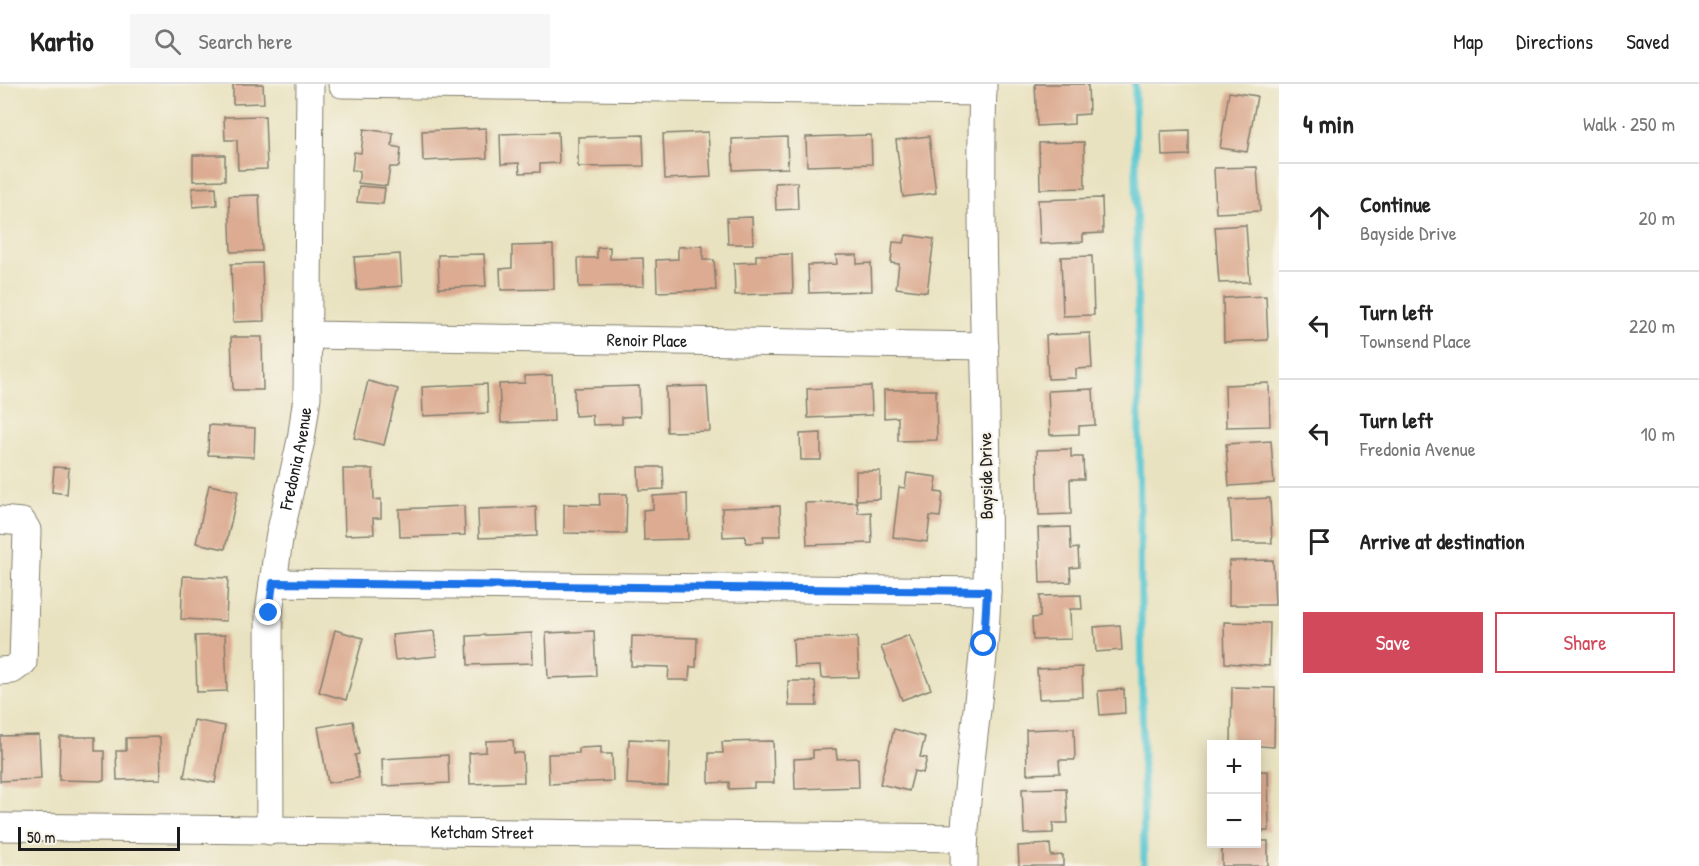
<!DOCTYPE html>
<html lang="en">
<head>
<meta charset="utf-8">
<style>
	:root { --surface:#fff; --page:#f6f6f6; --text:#222; --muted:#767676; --line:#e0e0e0; --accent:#d1495b }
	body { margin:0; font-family:"Patrick Hand",sans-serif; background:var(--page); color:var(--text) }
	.controls { position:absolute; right:18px; bottom:18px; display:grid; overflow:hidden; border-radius:0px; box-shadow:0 3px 15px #0003 }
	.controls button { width:54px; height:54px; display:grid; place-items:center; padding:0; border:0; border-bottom:2px solid var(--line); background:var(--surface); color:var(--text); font:30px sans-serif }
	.scale { position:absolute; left:18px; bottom:15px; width:162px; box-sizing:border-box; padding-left:6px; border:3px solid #1c1c1c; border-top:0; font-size:16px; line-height:21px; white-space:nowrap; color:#1c1c1c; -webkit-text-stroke:4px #f7f3e8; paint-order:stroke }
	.stop { position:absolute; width:18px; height:18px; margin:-14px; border:4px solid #1a73e8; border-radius:50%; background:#fff }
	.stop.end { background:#1a73e8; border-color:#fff; box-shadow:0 2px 6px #0008 }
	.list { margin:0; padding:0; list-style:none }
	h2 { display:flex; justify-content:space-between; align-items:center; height:78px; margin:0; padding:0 24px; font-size:26px }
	h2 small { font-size:20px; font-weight:400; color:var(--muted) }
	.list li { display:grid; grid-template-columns:39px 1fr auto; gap:18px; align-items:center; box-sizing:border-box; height:108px; padding:0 24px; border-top:2px solid var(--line) }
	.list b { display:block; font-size:22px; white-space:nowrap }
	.list p { margin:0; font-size:20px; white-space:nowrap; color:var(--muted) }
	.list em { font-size:20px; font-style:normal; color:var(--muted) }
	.actions { display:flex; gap:12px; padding:18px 24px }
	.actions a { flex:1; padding:14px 0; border:2px solid var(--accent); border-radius:0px; text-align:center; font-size:21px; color:var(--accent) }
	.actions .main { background:var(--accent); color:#fff }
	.icon { flex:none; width:33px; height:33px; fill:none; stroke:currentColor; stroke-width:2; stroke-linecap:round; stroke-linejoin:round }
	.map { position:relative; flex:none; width:1279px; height:782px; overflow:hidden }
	header { display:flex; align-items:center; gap:36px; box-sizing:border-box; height:84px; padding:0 30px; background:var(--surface); border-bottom:2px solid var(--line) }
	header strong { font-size:28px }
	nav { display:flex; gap:33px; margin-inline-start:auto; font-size:21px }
	.search { width:420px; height:54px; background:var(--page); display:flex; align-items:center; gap:15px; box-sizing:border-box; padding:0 21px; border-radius:0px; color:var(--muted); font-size:22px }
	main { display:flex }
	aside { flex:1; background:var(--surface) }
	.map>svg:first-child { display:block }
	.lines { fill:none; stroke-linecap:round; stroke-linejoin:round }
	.stream { stroke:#5bc8d2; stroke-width:7 }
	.building { fill:#dcab91 }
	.minor-casing { stroke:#827f6e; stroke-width:29 }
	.minor { stroke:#fff; stroke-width:27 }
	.route { stroke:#1a73e8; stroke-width:8 }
	.labels { text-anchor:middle; stroke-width:4.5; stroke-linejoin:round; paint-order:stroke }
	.street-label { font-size:18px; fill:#1c1c1c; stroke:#f7f3e8 }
</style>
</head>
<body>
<header>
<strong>Kartio</strong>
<div class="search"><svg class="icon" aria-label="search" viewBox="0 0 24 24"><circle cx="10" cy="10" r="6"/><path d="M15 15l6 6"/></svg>Search here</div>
<nav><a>Map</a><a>Directions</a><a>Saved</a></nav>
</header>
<main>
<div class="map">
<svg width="1279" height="782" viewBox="0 0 1279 782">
	<rect width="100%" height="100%" fill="#f7f3e8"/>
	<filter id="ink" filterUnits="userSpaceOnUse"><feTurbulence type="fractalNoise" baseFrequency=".0167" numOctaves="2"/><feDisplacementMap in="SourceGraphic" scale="12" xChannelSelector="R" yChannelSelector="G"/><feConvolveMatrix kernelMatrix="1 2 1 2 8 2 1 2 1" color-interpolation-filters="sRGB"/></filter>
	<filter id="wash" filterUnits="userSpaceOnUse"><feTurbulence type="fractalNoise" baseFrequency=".008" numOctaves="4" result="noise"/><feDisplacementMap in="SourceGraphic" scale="24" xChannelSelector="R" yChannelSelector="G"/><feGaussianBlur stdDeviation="1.35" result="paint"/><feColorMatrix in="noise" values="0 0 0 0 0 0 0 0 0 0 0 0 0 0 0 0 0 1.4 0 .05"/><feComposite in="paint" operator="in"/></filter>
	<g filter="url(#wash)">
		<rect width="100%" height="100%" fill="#e9e2c0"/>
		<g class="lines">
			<path class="stream" d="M1135,0l9,782"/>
		</g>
		<g id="blocks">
			<path class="building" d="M233,0h30l1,19 -31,1z
				M1035,0h53l1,30 -15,1v9l-37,2z
				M1229,8l28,4 -10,56 -27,-4z
				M265,32l2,53 -29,1 -1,-30h-12l-1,-23z
				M486,44l1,30 -64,3 -1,-30z
				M364,45l29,4 -1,13 9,2 -2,19h-9l-3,19 -29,-3 2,-12 -8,-1 2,-18 7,1z
				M1189,46v25l-27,1 -1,-25z
				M558,48l1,31 -19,1v8l-20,1 -1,-10 -18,1 -1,-30z
				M708,48l3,45 -46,2 -2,-45z
				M643,51l1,31 -66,1v-30z
				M871,51l1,29 -65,2 -1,-29z
				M929,52l7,57 -33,4 -7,-57z
				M787,53l1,31 -55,2 -1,-31z
				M1084,58l1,46 -45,1 -1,-46z
				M193,71h32v25l-32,1z
				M1257,83l3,44 -44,2 -2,-45z
				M797,98l1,27 -22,1 -1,-27z
				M359,102l26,2 -2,16 -26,-2z
				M216,103l1,18 -24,2 -1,-19z
				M259,111l3,56 -31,1 -2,-56z
				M1102,114l1,35 -20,1v8l-43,2 -2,-44z
				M752,133l1,27h-25l-1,-26z
				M1246,141l4,57 -31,1 -4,-56z
				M906,151l28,4 -7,53 -31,-4 3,-24 -8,-1 2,-21 11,1z
				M553,161l1,44 -53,1 -1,-21 12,-1v-22z
				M703,162v14h11l2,30 -59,2 -1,-32 22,-1v-12z
				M610,163v12l33,-1 1,28 -65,1 -1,-29h19v-10z
				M400,170l2,32 -45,4 -3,-33z
				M484,170l2,32 -47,2 -1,-33z
				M792,170l1,39 -58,2 -1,-32 22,-1v-7z
				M836,171h21v9l14,-1 1,28 -63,2 -1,-28 29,-1z
				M1092,172l2,59 -31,1 -2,-59z
				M262,179l2,58 -31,1 -2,-58z
				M1266,212l2,44 -44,2 -1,-44z
				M1090,249l2,35 -16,1v9l-28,1 -2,-44z
				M231,253h31l1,53h-30z
				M552,291l2,46 -53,2 -2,-39 26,-1v-7z
				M368,297l30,8 -14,56 -30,-7z
				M1269,299l1,43 -44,1 -1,-42z
				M487,300l1,29 -65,3 -1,-29z
				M639,302l1,30 -18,1v7l-29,1 -1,-10 -17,1 -1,-28z
				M707,302l3,45 -43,1 -1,-45z
				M871,302l1,29 -64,3 -1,-29z
				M1093,305l2,36 -16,1v8l-29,1 -2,-44z
				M884,306h52l1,50 -39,1v-24l-14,1z
				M209,341l46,3 -1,29 -46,-2z
				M821,349v27h-20l-1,-26z
				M1271,357l3,42 -45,3 -3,-42z
				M1071,365v8h12l1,22h-14l1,35 -32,1 -2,-65z
				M54,383l15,1 -2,26 -15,-2z
				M638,383h25l1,22 -25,1z
				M343,385h30l1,31 7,-1v19h-8l1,16 -29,1z
				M856,387h24v28l-24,1z
				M907,389l30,4 -2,15 8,1 -3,24 -10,-1 -3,26 -34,-5 6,-50 6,1z
				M209,401l29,6 -13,58 -29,-6z
				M599,410h28l-1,40 -62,-1v-29l36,1z
				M687,410l1,45 -44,1 -1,-30 10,-1v-13z
				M1270,414l2,45h-40l-2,-43z
				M857,418l1,11 13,-1 1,31 -65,2 -2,-42z
				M464,422l1,29 -65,2 -1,-28z
				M780,422l1,30h-18l1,6 -18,1 -1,-7 -22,1 -1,-29z
				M536,423l1,29 -58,2 -1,-29z
				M1070,443l1,22 7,-1 1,19 -9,1 1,14 -31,1 -2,-55z
				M1273,476l2,45h-46v-44z
				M183,492l45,2 -2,43 -45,-2z
				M1081,511l1,14h-12l1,30 -38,1 -1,-22 8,-1v-21z
				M1224,538l46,1 -1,43 -44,-3z
				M1120,541l2,25 -26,2 -2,-25z
				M335,546l28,8 -17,62 -27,-8z
				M434,547l3,25 -42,4 -3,-25z
				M594,547l2,45 -48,2 -2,-45z
				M532,549l1,30 -65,2 -1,-29z
				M225,551l2,56 -30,1 -2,-56z
				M909,551l22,54 -29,11 -21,-53z
				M632,552l65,2 -1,29h-6l-1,13h-21l1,-13 -38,-1z
				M857,553l2,40 -38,1 -1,-12 -26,1 -1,-28z
				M1082,583l1,30 -44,2 -2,-30z
				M788,597h27l2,25h-28z
				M1232,603l43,1 -1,59 -43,-3z
				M1124,605l1,24 -25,2 -2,-24z
				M194,636l31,6 -10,57 -31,-6z
				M353,637l6,33 -4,1 4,23 -31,5 -10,-56z
				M1074,644l1,32h-16l1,13 -33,1 -1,-44z
				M894,645l31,8 -5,20 7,1 -4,15 -9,-2 -5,20 -29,-7z
				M39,651l2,44 -41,2v-45z
				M60,653h35v14h9v30l-45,-1z
				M160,653l1,42 -44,1 -1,-29h10v-13z
				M629,655l41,2 -2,45 -41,-2z
				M513,656l1,13h9l1,29 -54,2 -1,-31 17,-1v-11z
				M773,657l1,42h-20v5l-25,1v-7l-20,1v-30h14l-1,-11z
				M601,663v7h11l1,27 -64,3 -1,-30 31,-1v-5z
				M836,665l1,10 21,-1 1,29 -64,2 -1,-30 19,-1v-8z
				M448,671l1,28 -66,3 -1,-27z
				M1256,687h12l1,60h-13z
				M1066,704l2,35h-15v10l-29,1 -2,-45z
				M1256,757h12v25h-46v-22h34z
				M1050,760l1,12 12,-1v11h-44l-1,-20z"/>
		</g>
	</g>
	<g filter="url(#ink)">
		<use href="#blocks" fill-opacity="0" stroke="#827f6e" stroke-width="1.5"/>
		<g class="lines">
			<g class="minor-casing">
				<g id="minor">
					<path d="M342,0l641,8"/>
					<path id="s1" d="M309,251l676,11"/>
					<path d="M0,436l22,2 5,8 -4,132 -11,8 -12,1"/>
					<path d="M273,499l714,8"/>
					<path id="s2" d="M0,743l964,11"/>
					<path id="s3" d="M270,747l-1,-218 10,-74 22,-99 6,-43 3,-313"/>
					<path d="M964,782c0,-92 21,-183 23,-275 3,-169 -9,-338 -4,-507"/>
				</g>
			</g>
			<use href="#minor" class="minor"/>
		</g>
	</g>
	<g class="lines" filter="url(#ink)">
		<path class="route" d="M269,529l4,-30 714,8 -3,53"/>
	</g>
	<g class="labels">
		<g class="street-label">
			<text dy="6" stroke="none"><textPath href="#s1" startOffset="338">Renoir Place</textPath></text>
			<text dy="6" stroke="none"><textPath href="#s3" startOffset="375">Fredonia Avenue</textPath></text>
			<text transform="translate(986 392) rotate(-91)" y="6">Bayside Drive</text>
			<text dy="6" stroke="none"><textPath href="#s2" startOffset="482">Ketcham Street</textPath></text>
		</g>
	</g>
</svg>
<div class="controls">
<button>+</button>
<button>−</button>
</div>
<div class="scale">50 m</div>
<div class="stop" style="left:984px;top:560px"></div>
<div class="stop end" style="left:269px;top:529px"></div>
</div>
<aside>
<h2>4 min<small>Walk · 250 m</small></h2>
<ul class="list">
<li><svg class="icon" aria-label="ahead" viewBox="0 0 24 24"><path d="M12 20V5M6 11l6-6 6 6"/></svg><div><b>Continue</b><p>Bayside Drive</p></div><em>20 m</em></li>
<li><svg class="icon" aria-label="left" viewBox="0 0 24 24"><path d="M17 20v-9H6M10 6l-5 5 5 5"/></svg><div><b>Turn left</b><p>Townsend Place</p></div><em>220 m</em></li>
<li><svg class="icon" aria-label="left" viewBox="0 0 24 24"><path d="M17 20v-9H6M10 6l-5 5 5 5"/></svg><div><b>Turn left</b><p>Fredonia Avenue</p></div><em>10 m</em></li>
<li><svg class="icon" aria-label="arrive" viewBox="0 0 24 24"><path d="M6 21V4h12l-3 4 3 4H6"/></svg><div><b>Arrive at destination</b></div></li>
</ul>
<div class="actions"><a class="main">Save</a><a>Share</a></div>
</aside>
</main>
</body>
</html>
